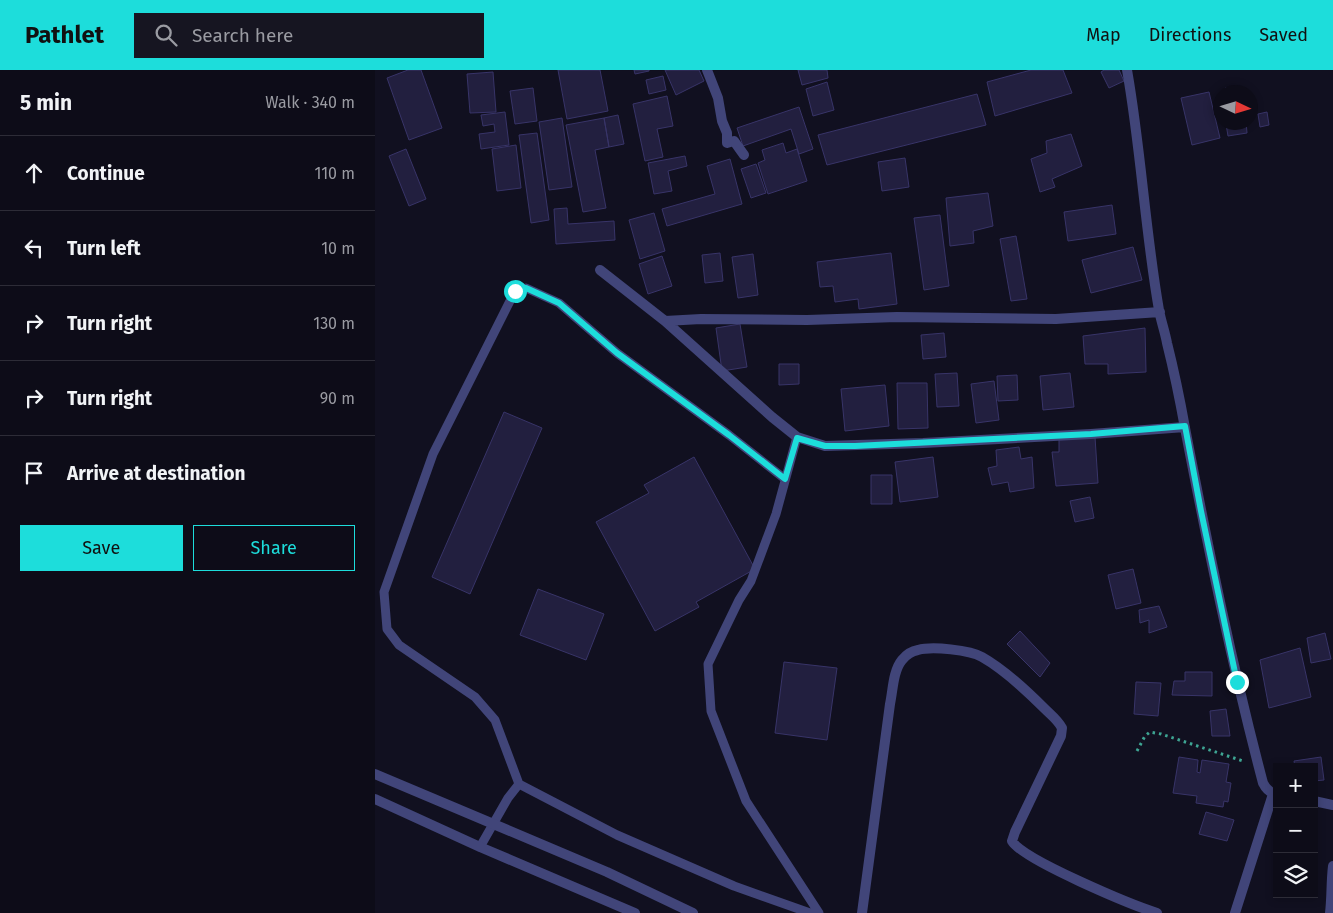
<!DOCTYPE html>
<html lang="en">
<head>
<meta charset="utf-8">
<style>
	:root { --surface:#0d0c18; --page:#161521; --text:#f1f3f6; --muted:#9a9ba2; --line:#2d2c37; --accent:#1ddddb }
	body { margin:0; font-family:"Fira Sans",sans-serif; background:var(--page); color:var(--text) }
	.controls { position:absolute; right:15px; bottom:15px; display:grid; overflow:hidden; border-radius:0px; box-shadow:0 2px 8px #0003 }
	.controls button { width:45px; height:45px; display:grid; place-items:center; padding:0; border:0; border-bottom:1px solid var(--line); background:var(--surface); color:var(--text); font:25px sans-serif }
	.compass { position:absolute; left:838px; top:15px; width:45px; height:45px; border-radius:50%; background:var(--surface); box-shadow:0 2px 8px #0003; rotate:94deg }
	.stop { position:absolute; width:15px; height:15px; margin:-11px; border:4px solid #1ddddb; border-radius:50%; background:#fff }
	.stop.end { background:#1ddddb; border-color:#fff; box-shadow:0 1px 5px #0008 }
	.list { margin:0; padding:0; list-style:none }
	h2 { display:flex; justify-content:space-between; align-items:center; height:65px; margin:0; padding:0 20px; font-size:21px }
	h2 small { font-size:16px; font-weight:400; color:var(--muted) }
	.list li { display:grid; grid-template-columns:32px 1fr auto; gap:15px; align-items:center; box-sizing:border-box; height:75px; padding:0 20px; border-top:1px solid var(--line) }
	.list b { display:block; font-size:19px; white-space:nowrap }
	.list em { font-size:16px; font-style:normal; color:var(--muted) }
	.actions { display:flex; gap:10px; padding:15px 20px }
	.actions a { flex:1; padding:11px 0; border:1px solid var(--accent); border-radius:0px; text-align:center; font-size:18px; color:var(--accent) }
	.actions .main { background:var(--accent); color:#111 }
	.icon { flex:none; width:28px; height:28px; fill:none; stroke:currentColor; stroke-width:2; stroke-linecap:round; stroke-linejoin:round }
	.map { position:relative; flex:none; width:958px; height:843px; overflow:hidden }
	header { display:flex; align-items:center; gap:30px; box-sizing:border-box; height:70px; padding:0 25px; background:var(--accent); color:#111 }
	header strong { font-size:24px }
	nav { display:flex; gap:28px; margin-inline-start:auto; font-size:18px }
	.search { width:350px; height:45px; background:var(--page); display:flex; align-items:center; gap:12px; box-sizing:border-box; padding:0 18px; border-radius:0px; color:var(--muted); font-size:19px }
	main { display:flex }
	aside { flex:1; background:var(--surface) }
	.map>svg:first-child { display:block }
	.building { fill:#221f3f; stroke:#383468 }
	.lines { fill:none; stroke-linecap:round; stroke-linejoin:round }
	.path { stroke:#3ea593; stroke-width:3; stroke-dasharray:2.5 4; stroke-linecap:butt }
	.lane { stroke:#414579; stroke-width:9 }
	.street { stroke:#414579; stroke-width:10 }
	.route { stroke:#1ddddb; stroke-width:6 }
</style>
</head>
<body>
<header>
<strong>Pathlet</strong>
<div class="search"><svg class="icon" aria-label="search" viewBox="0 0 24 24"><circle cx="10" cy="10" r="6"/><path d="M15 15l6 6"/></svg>Search here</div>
<nav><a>Map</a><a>Directions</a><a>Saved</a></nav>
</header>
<main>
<aside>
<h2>5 min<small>Walk · 340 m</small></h2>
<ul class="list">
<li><svg class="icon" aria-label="ahead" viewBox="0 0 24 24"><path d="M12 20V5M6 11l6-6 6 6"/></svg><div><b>Continue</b></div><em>110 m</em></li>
<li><svg class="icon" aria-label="left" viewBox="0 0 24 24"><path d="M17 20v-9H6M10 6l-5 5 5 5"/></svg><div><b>Turn left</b></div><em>10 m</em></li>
<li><svg class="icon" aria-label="right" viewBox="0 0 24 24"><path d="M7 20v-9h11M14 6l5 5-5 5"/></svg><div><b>Turn right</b></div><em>130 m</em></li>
<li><svg class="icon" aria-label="right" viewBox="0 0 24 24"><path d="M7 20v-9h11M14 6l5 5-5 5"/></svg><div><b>Turn right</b></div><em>90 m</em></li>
<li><svg class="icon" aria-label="arrive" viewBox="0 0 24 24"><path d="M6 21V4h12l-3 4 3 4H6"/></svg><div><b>Arrive at destination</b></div></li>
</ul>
<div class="actions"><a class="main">Save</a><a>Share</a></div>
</aside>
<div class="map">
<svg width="958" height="843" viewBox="0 0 958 843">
	<rect width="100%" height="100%" fill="#111020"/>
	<path class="building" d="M33,0h13l21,58 -33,12 -22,-62z
		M183,0h42l8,41 -41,8z
		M259,0h15v1l-14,3z
		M290,0h34l5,11 -28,14z
		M423,0h29l1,8 -26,7z
		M656,0h32l9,23 -77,23 -8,-34z
		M729,0h15l5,11 -15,7 -8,-16z
		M118,2l3,40 -26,1 -3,-39z
		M288,6l3,14 -17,4 -3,-14z
		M452,12l7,28 -21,6 -7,-27z
		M865,17v5h-15v-4z
		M158,18l4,33 -22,3 -5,-33z
		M834,22l11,46 -28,7 -11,-47z
		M602,24l9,31 -159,40 -9,-30z
		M292,26l6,30 -16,3 6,28 -18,4 -12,-57z
		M424,37l14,42 -14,5 -8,-25 -48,17 -6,-18z
		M130,42l4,33 -28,4 -2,-15 16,-2 -1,-8 -11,2 -2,-11z
		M892,42l2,13 -9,2 -2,-13z
		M243,45l6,29 -15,3 -5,-29z
		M187,48l10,69 -23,3 -10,-68z
		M229,48l5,29 -14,3 11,58 -23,4 -17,-87z
		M859,52h12l1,11 -19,3 -2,-12z
		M162,63l12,87 -18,3 -12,-88z
		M696,64l11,32 -30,13 3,8 -15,5 -9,-33 16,-6 -1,-12z
		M408,73l3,10 11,-4 10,32 -39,13 -10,-31 7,-3 -3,-10z
		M141,75l5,43 -24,3 -5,-42z
		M31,79l20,50 -17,7 -20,-50z
		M310,86l2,10 -19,5 4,20 -18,3 -6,-31z
		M530,88l4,29 -27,4 -4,-29z
		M355,89l12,45 -75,22 -5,-17 53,-15 -8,-28z
		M381,94l10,29 -15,5 -10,-29z
		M613,123l5,33 -20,5 1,12 -24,3 -4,-48z
		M737,135l4,29 -48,7 -4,-29z
		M192,138l1,16 46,-3 1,19 -59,4 -2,-35z
		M279,143l11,38 -25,8 -11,-39z
		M565,145l9,71 -25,4 -10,-72z
		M641,166l11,63 -16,2 -11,-62z
		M758,177l9,33 -51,13 -9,-33z
		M345,183l3,28 -18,2 -3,-28z
		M516,183l6,51 -38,5 -1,-10 -23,3 -2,-16 -13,1 -3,-25z
		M378,184l5,41 -20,3 -6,-41z
		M287,186l10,30 -24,8 -9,-30z
		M365,254l7,43 -25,4 -6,-43z
		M770,258l1,44 -38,2v-10h-23l-2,-28z
		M569,263l2,24 -23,2 -2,-24z
		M404,294h20v20l-20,1z
		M582,303l2,33 -22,1 -2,-33z
		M695,303l4,34 -31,3 -3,-34z
		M642,305l1,25 -20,1 -1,-25z
		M619,311l5,39 -23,3 -5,-39z
		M522,313h30l1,45 -30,1z
		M510,315l4,41 -44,5 -4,-42z
		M129,342l38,16 -72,166 -38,-17z
		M720,367l3,46 -42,3 -4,-34h7v-13z
		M644,377l2,12 11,-2 2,31 -24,4 -2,-10 -16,3 -4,-17 9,-2 -1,-16z
		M319,387l61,112 -59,33 3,5 -44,24 -59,-109 53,-29 -5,-8z
		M558,387l5,40 -38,5 -5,-40z
		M496,405h21v29h-21z
		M715,427l4,21 -19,4 -5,-21z
		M758,499l8,34 -25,6 -8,-34z
		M163,519l66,25 -18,46 -66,-25z
		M784,536l8,21 -18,6v-13l-9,3 -1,-13z
		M645,561l30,32 -10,14 -33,-33z
		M950,563l6,26 -20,4 -4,-25z
		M925,578l11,49 -42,11 -9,-48z
		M409,592l53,6 -10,72 -52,-7z
		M810,602h27v24l-40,-1 2,-14h11z
		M761,612l25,1 -3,33 -24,-2z
		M851,639l4,27h-18l-2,-25z
		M804,687l19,3 -1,12 3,1 2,-13 27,4 -3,18 5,1 -3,19 -4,-1 -1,6 -27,-4 1,-7 -24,-3z
		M946,687l3,23 -10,1v-14h-19l-1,-6z
		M831,742l28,8 -7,21 -28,-7z"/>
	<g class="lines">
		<path class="path" d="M762,681l8,-15 5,-4 11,2 82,27"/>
		<path class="lane" d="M422,367l-21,77 -25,67 -12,19 -31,64 3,47 35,90 73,112
			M144,714l-24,-64 -20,-23 -76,-52 -12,-16 -3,-37 49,-138 82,-163 11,-3 33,15 58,50 112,82 56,44
			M105,777l28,-49 11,-14 98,51 117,51 76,27"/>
		<path class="street" d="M332,0l11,28 4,23 5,12v10l7,-2 10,14
			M752,0c14,79 18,160 32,240 2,11 6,22 8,33 7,28 13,57 18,85 23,119 47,238 78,355 3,6 7,10 14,12
			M225,200l65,51
			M785,242l-104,7 -159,-2 -90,3 -106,-1 -36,2 107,96 25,20 28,9 98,-3 168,-9 94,-7
			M0,704l232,98 86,41
			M0,729l105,48 155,66
			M939,731l19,4
			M487,843l28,-209c3,-14 3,-33 12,-44 4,-5 10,-9 16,-10 14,-4 52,0 64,7 23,13 44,33 62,51 7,7 14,12 18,20l-1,8 -46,96 -3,9c11,19 120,64 145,72
			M860,843l38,-119
			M955,843c2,-16 1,-31 3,-47"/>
	</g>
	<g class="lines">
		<path class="route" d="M140,221l11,-3 33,15 58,50 112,82 56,44 12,-41 28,8h30l236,-12 94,-8 16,85 36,171"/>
	</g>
</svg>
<div class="controls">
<button>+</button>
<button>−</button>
<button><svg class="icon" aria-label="layers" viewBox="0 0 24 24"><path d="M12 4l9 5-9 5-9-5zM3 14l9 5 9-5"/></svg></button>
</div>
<svg class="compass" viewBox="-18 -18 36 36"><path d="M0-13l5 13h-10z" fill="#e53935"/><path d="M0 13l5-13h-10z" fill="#9a9ba2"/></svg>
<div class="stop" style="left:140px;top:221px"></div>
<div class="stop end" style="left:862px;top:612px"></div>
</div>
</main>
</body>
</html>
